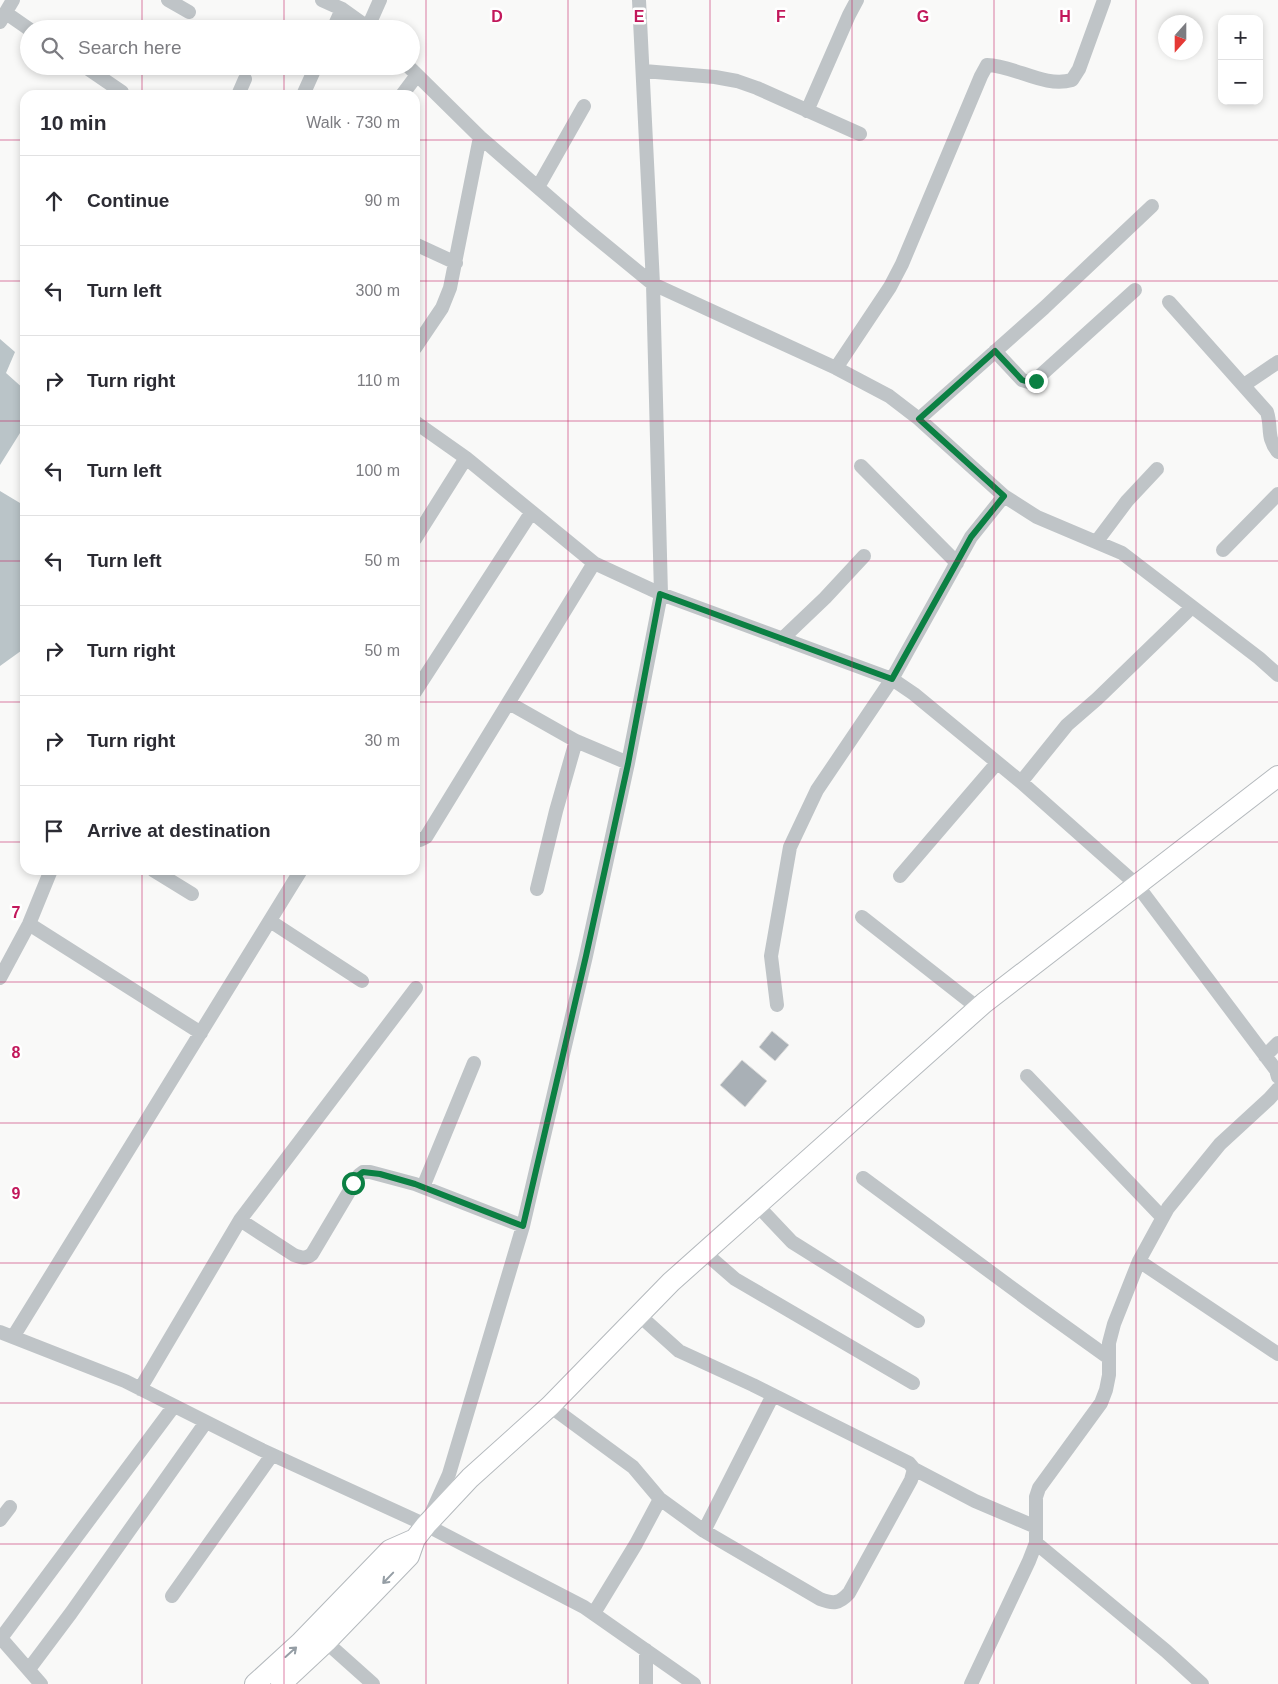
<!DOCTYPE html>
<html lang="en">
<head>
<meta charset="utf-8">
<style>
	:root { --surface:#fff; --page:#f2f2f3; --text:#2b2b33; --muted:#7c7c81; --line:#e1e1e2 }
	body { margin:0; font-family:Helvetica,sans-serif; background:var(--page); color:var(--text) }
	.controls { position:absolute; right:15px; top:15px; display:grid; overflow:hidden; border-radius:10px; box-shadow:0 2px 8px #0003 }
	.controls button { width:45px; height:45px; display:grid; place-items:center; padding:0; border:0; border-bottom:1px solid var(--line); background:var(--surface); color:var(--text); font:25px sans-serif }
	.compass { position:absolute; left:1158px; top:15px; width:45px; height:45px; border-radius:50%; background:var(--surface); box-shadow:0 2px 8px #0003; rotate:201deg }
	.stop { position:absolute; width:15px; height:15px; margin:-11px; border:4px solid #0b8043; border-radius:50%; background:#fff }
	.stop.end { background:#0b8043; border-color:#fff; box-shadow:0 1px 5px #0008 }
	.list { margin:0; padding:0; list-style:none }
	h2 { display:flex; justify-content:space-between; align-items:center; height:65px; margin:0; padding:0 20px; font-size:21px }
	h2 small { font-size:16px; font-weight:400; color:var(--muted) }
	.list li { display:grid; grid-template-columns:32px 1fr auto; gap:15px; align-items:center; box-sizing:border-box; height:90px; padding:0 20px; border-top:1px solid var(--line) }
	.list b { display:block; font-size:19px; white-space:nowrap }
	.list em { font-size:16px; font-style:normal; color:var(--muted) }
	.icon { flex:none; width:28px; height:28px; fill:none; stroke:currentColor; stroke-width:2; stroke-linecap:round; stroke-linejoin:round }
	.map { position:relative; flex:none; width:1278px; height:1684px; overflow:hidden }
	.search { position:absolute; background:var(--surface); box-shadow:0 2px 8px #0003; left:20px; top:20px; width:400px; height:55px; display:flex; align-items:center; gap:12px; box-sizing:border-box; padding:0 18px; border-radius:28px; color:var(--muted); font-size:19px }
	.panel { position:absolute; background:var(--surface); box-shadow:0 2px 8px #0003; left:20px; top:90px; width:400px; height:785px; border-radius:15px }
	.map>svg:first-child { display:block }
	.water { fill:#bac4c8 }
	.building { fill:#a9b0b6; stroke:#dbdbda }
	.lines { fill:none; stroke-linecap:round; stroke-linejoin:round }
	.secondary-casing { stroke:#b4b9bd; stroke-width:22 }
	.street { stroke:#bfc4c7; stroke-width:14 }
	.secondary { stroke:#fff; stroke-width:20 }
	.oneway { stroke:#959ea5 }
	.route { stroke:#0b8043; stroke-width:6 }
	.grid { fill:none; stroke:#c2185b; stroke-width:1; stroke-opacity:0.55 }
	.grid-label { font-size:16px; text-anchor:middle; font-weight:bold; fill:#c2185b; stroke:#fff; stroke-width:5; stroke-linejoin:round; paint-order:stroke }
</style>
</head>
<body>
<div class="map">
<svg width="1278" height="1684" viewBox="0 0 1278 1684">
	<rect width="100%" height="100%" fill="#f9f9f8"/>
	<path class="water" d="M0,339l15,13 -9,21 19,17v35l-25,40z
		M0,491l25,15v142l-25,18z"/>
	<path class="building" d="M772,1031l17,14 -14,16 -16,-14z
		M742,1060l25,21 -22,26 -25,-22z"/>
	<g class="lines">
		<g class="secondary-casing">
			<path id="secondary" d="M255,1684l45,-41 90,-93 25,-11
				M281,1684l45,-42 83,-86 6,-17 11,-14 44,-47 80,-72 121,-124 313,-279 294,-227"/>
		</g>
		<path class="street" d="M168,0l21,12
			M322,0l20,9 28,20
			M6,13l23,16
			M0,22l13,-22
			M368,27l12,-27
			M333,29l9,-20
			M84,66l38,26
			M408,66l72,71 101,88 72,59 183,84 53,28 30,23 85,77 33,21 85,36 137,105 19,17
			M644,71l71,6 22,4 20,7 103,46
			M238,95l7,-16
			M303,95l13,-29
			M402,95l15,-20
			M807,111l42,-96 8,-15
			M538,187l46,-81
			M415,244l41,19
			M1169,302l98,110c5,16 -1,25 11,40
			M415,348l27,-40 8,-20 30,-151
			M995,351l27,29 10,3 103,-93
			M836,368l54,-81 12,-23 79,-188 6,-11c29,1 57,23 85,15l7,-11 25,-69
			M1244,385l34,-23
			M919,419l125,-111 108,-102
			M415,422l51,36 128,105 67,31 231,85 22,15 107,88 116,103 139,185 2,7
			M861,466l96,97
			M415,539l51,-81
			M1097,541l30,-40 30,-32
			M1223,550l55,-56
			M782,639l43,-41 39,-42
			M415,692l116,-179
			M509,703l67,38 52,22
			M1021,782l46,-57 30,-26 95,-92
			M415,840h5l6,-3 168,-274
			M153,870l39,24
			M900,876l97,-113
			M537,889l19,-78 20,-70
			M862,917l116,91
			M270,921l92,60
			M29,924l172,109
			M0,978l29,-54 22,-54
			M777,1005l-6,-49 19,-109 27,-57 75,-111 79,-142 33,-41
			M1265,1056l13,-13
			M1027,1076l135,141
			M1278,1089l-9,10 -49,45 -52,64 -29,53 139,93
			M863,1178l168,124 78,56
			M423,1187l51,-124
			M757,1205l35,37 126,79
			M240,1220l54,35c8,3 12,4 18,-1l47,-79 4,-3h7l45,12 108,42
			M704,1252l31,27 12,7 166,97
			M0,1332l125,49 137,69 164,75 158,82 110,77
			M13,1337l288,-467
			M140,1389l100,-169 176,-232
			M550,1406l83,61 27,32 44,32 116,68c13,5 19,5 29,-6l62,-113 3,-11 -5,-6 -156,-78 -74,-34 -40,-36
			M914,1469l61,32 61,26
			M431,1514l18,-40 74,-248 63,-270 42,-193 33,-169 -8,-310 -14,-284
			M0,1520l10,-13
			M704,1531l69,-136
			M1036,1543l130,108 36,33
			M172,1596l100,-141
			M594,1613l42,-69 24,-45
			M0,1637l41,47
			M1,1638l173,-232
			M326,1642l47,42
			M646,1650v34
			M29,1669l42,-56 135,-191
			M971,1684l58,-123 7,-18v-46l3,-9 62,-85 5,-13 3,-15v-32l5,-19 25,-63"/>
		<use href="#secondary" class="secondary"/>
	</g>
	<defs><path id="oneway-shaft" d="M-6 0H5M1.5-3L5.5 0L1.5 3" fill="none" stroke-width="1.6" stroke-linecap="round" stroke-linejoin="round" transform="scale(1.25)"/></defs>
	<g class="oneway">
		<use href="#oneway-shaft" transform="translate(388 1578) rotate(134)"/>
		<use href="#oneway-shaft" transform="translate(291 1652) rotate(-42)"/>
	</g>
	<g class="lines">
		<path class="route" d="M353,1183l6,-8 4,-3 17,2 35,10 108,42 63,-270 42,-192 32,-170 232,85 79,-142 33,-41 -85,-77 76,-68 27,29 10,3 4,-2"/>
	</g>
	<path class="grid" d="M142,0v29M284,0v29M426,0v1684M568,0v1684M710,0v1684M852,0v1684M994,0v1684M1136,0v1684M142,66v29M284,66v29M0,140h25M415,140h863M0,281h25M415,281h863M0,421h25M415,421h863M0,561h25M415,561h863M0,702h25M415,702h863M0,842h25M415,842h863M142,870v814M284,870v814M0,982h1278M0,1123h1278M0,1263h1278M0,1403h1278M0,1544h1278"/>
	<g class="grid-label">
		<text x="497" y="22">D</text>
		<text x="639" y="22">E</text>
		<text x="781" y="22">F</text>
		<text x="923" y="22">G</text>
		<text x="1065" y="22">H</text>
		<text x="16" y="918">7</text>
		<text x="16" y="1058">8</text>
		<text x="16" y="1199">9</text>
	</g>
</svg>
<div class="controls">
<button>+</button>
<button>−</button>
</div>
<svg class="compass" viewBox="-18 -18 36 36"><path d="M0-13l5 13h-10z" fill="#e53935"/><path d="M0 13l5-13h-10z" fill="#7c7c81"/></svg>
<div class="stop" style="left:353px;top:1183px"></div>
<div class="stop end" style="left:1036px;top:381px"></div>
<div class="search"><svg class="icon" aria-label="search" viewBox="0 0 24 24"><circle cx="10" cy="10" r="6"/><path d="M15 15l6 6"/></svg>Search here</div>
<section class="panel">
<h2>10 min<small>Walk · 730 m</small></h2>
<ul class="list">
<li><svg class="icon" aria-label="ahead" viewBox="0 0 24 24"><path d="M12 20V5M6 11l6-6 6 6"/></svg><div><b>Continue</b></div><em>90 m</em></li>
<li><svg class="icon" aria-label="left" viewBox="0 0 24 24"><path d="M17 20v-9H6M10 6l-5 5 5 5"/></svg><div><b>Turn left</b></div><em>300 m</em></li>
<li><svg class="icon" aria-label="right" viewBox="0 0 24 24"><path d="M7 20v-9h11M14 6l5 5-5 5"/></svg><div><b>Turn right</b></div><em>110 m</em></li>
<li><svg class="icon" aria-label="left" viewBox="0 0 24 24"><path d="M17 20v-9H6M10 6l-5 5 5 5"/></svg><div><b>Turn left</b></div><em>100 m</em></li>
<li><svg class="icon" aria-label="left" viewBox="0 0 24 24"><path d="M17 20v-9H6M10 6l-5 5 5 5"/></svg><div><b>Turn left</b></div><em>50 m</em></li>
<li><svg class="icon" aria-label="right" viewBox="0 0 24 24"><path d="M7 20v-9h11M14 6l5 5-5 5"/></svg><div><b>Turn right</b></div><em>50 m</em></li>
<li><svg class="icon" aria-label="right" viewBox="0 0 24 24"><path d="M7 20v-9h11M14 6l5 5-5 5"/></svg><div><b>Turn right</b></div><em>30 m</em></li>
<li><svg class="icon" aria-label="arrive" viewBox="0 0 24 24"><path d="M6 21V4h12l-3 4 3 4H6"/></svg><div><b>Arrive at destination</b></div></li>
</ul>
</section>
</div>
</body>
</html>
